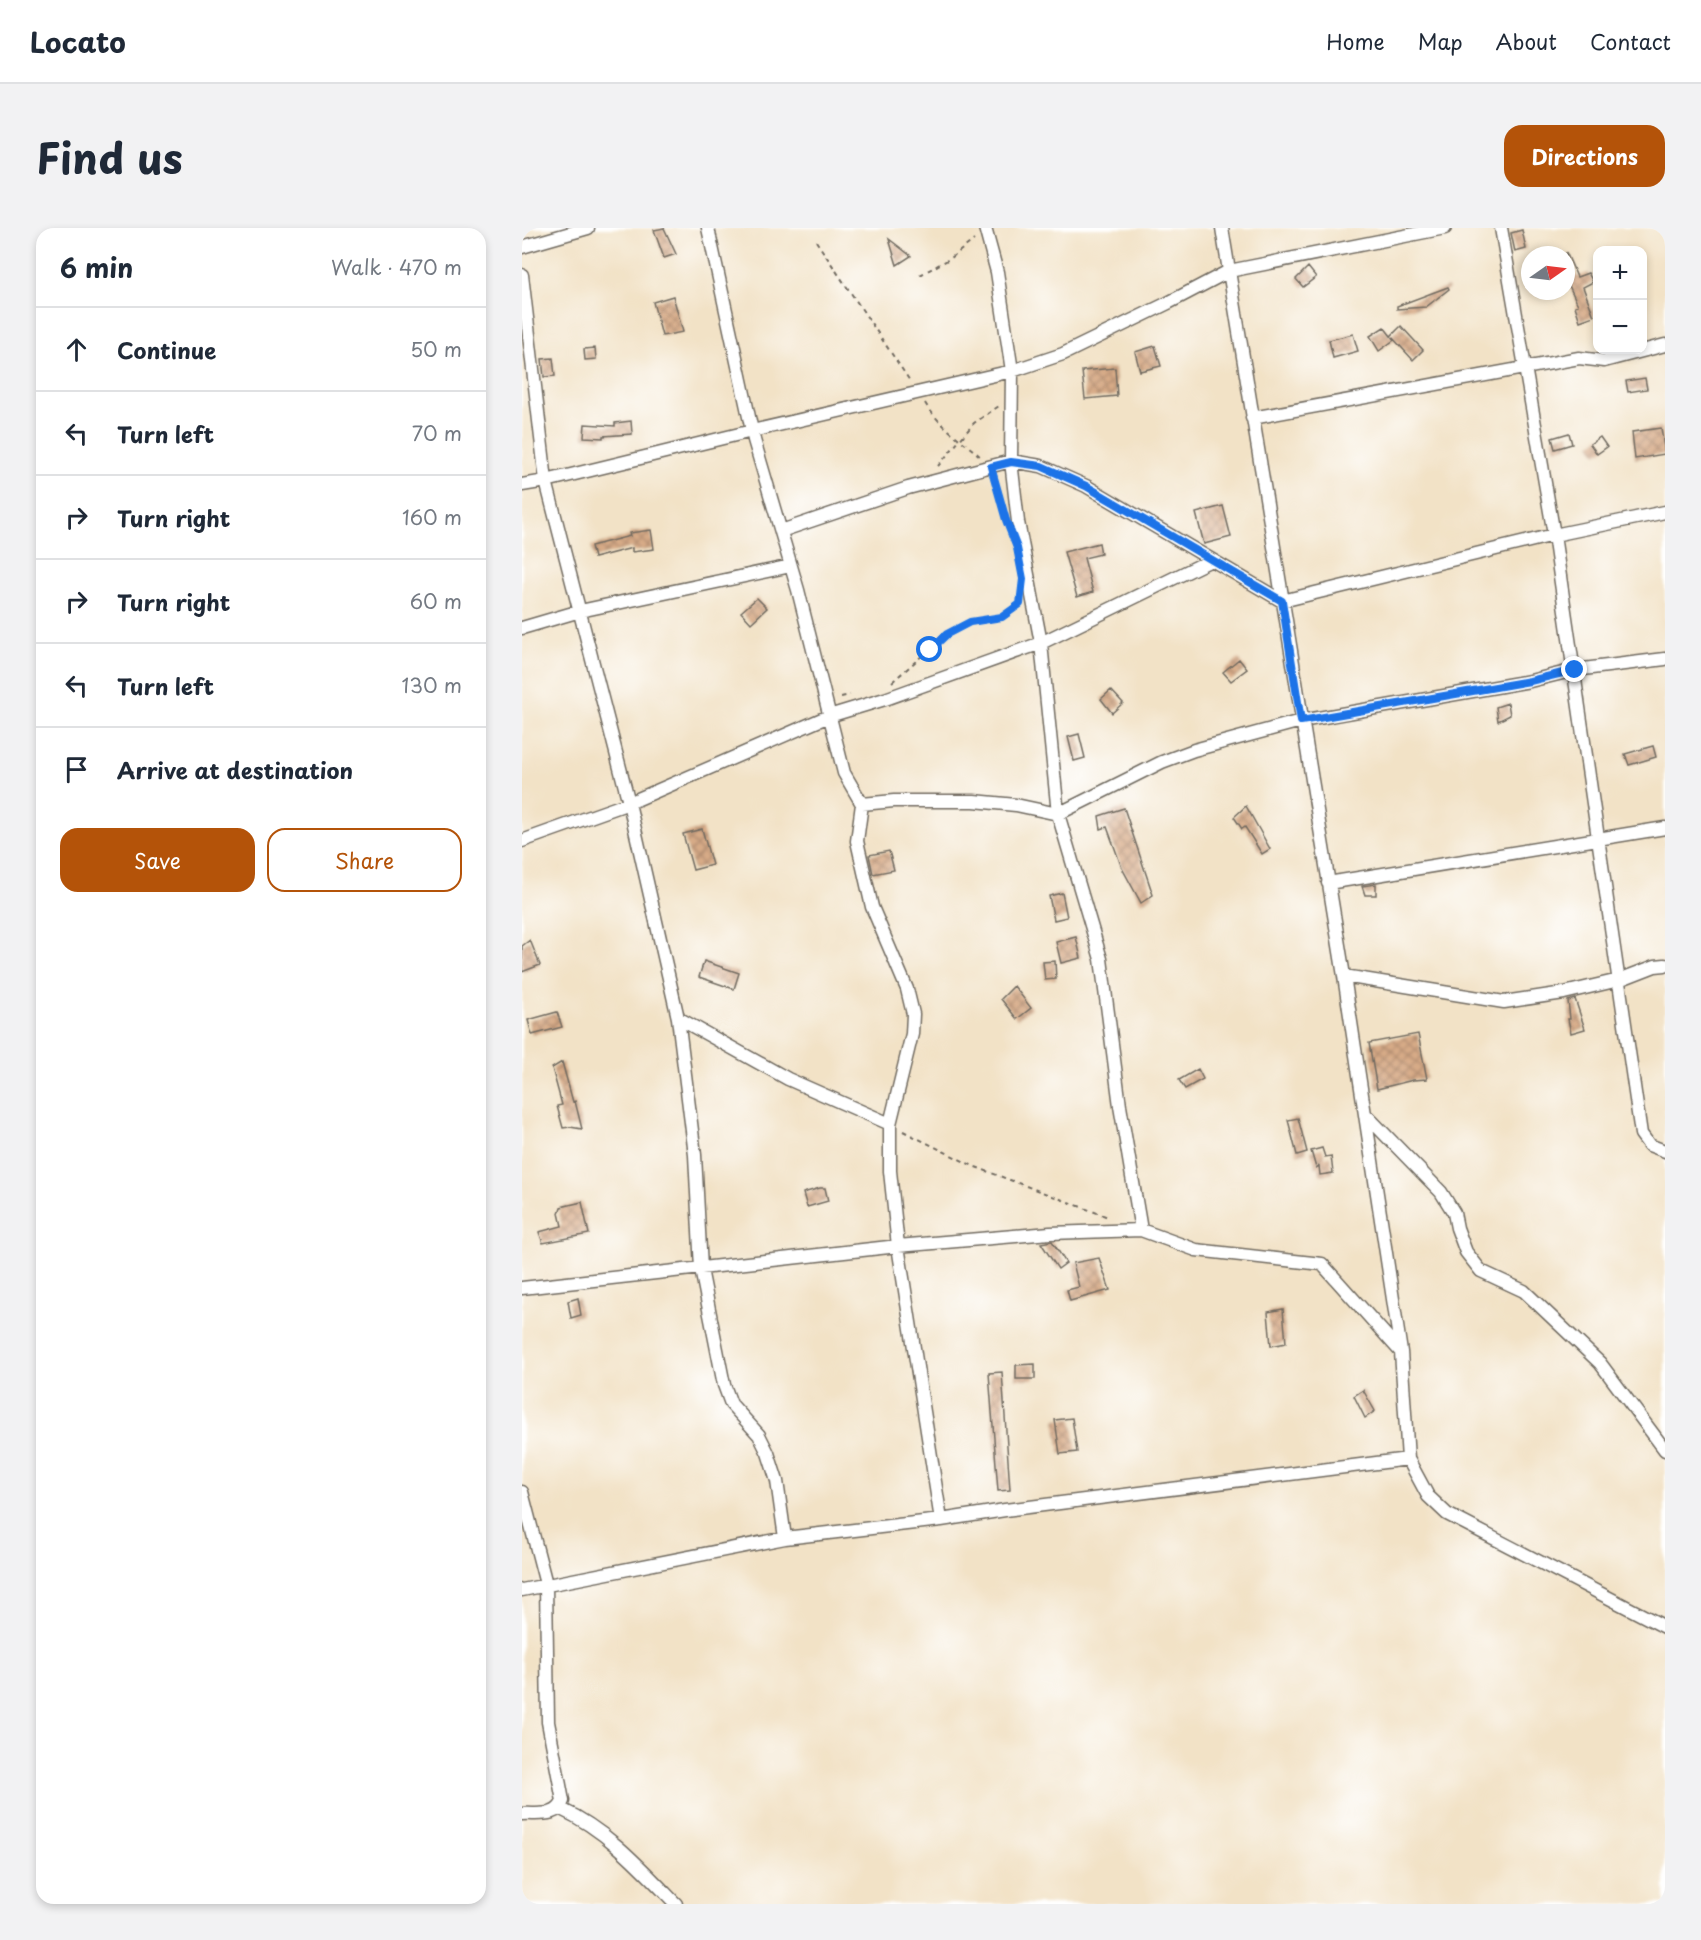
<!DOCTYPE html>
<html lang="en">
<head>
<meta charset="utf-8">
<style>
	:root { --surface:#fff; --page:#f2f2f3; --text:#1f2937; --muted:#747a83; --line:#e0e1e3; --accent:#b45309 }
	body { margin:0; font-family:"Playpen Sans",sans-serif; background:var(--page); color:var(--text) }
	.controls { position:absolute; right:18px; top:18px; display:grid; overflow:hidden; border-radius:12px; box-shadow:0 3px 9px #0003 }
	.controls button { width:54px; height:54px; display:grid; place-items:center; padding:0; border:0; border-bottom:2px solid var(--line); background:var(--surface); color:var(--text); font:30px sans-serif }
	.compass { position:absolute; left:999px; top:18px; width:54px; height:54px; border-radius:50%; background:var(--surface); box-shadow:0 3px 9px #0003; rotate:76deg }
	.stop { position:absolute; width:18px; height:18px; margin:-14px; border:4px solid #1a73e8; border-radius:50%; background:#fff }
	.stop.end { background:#1a73e8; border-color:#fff; box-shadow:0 2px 6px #0008 }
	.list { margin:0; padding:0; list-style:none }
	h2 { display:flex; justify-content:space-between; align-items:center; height:78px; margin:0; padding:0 24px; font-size:26px }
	h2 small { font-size:20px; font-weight:400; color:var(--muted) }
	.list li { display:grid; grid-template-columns:39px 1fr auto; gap:18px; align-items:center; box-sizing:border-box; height:84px; padding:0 24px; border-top:2px solid var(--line) }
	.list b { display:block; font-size:22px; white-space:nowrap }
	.list em { font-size:20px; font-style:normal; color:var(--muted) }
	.actions { display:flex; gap:12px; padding:18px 24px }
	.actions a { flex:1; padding:14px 0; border:2px solid var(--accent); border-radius:18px; text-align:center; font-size:21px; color:var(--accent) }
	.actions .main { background:var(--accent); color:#fff }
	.icon { flex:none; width:33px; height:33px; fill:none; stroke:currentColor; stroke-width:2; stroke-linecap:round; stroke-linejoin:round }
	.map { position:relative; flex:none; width:1143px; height:1676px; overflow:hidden; border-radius:18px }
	header { display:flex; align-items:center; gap:36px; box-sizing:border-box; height:84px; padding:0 30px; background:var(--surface); border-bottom:2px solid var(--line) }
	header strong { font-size:28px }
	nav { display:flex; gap:33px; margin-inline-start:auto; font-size:21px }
	.intro { display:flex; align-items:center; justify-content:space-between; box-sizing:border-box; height:144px; padding:0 36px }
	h1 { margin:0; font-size:42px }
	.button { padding:15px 27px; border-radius:18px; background:var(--accent); color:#fff; font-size:21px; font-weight:700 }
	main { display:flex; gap:36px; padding:0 36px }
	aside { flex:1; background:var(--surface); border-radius:18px; box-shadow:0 3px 9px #0003 }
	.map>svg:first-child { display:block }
	.building { fill:url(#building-cross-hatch) }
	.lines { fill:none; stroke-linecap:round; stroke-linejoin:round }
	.street-casing { stroke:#716b61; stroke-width:15 }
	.path { stroke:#716b61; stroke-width:2; stroke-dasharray:4.5 4.5; stroke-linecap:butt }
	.street { stroke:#fff; stroke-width:12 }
	.route { stroke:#1a73e8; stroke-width:8 }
</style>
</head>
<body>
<header>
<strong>Locato</strong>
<nav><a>Home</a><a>Map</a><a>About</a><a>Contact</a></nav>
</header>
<div class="intro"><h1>Find us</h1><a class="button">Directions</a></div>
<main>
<aside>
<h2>6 min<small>Walk · 470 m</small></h2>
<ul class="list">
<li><svg class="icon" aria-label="ahead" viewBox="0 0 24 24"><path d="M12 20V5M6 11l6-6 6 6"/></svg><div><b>Continue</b></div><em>50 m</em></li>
<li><svg class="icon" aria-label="left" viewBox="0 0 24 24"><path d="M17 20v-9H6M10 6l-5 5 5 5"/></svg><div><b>Turn left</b></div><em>70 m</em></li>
<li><svg class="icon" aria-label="right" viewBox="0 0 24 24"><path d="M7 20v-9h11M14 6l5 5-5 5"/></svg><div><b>Turn right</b></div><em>160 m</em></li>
<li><svg class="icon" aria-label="right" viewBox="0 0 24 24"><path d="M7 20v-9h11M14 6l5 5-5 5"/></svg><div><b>Turn right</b></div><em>60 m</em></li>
<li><svg class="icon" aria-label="left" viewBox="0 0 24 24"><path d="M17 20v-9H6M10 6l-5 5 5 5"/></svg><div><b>Turn left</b></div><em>130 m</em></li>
<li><svg class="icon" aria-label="arrive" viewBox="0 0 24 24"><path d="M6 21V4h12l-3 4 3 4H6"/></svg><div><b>Arrive at destination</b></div></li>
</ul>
<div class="actions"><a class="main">Save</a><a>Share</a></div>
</aside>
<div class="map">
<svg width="1143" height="1676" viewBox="0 0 1143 1676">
	<defs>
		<pattern id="building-cross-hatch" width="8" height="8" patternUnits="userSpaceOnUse" patternTransform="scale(1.5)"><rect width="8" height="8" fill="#d7ab87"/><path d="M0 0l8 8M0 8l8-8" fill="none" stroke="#af8b6f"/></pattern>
	</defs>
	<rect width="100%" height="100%" fill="#fff"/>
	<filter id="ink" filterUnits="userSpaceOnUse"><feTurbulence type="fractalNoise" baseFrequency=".0167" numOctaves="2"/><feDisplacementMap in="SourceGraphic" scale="12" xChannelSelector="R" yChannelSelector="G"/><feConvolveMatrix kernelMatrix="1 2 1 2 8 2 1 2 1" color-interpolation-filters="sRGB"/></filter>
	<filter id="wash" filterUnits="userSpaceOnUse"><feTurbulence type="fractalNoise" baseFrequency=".008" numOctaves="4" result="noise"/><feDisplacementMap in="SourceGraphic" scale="24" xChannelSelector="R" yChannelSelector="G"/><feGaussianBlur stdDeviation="1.35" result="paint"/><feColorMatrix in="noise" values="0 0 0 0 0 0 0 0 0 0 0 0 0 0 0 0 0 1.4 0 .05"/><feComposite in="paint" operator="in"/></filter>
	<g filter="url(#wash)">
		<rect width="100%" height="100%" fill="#f2e2c6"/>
		<g id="blocks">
			<path class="building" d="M142,0l12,26 -12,4 -10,-28z
				M1000,2l4,19 -11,3 -4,-19z
				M367,11l22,17 -14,9z
				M1044,24l11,25 11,-4 5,9 -10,5 11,29 -14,5 -5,-15 3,-1 -12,-26z
				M786,39l8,10 -13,10 -7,-8z
				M926,59l1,2 -23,18 -29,2v-3z
				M151,68l10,36 -21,4 -9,-34z
				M879,98l22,24 -10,10 -22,-24 3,4 -15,11 -9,-15 14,-9 7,9z
				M831,106l5,17 -25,7 -4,-18z
				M633,118l6,20 -21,5 -5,-19z
				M73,120l1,11 -11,1 -1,-11z
				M31,130l2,18 -11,1 -2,-18z
				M593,140l2,28 -32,3 -3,-28z
				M1123,150l2,11 -19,3 -2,-11z
				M109,193l1,13 -29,2v2l-19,-1 1,-13 30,2v-3z
				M1139,200l4,26 -30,5 -3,-27z
				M1047,205l3,11 -17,5 -3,-11z
				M1078,209l7,10 -10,7 -7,-10z
				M701,278l8,31 -27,7 -8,-31z
				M129,302l3,19 -22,3v-4l-38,10 -3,-12 39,-10 -1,-3z
				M577,315l2,11 -17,4 9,34 -16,5 -13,-45z
				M235,370l10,10 -16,15 -10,-11z
				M717,431l8,10 -16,12 -8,-9z
				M589,462l12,13 -11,10 -11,-14z
				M986,475l2,12 -12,6 -2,-14z
				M557,506l6,24 -11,3 -6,-24z
				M1131,518l3,11 -27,8 -4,-11z
				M724,578l24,43 -8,5 -17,-27 -3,2 -8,-12z
				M602,580l29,87 -12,8 -19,-35 -15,-41 -6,2 -2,-13z
				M180,601l10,36 -19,5 -10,-36z
				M367,623l5,19 -21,4 -4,-19z
				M854,656v11h-11l-3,-9z
				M540,665l5,24 -13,3 -5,-24z
				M554,709l5,21 -20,5 -5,-21z
				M8,712l10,25 -18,7v-26z
				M182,733l35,12 -5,16 -35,-12z
				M533,733l1,18 -11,1 -2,-18z
				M492,758l17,22 -14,11 -16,-20z
				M1053,771l10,30 -14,4 -3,-14h2l-2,-18z
				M35,784l5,15 -30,8 -4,-15z
				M896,806l9,45 -14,1 -36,9 -8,-46z
				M40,834l11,40 2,-1 7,28 -12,-2 -7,1 -6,-22 5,-1 -10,-37z
				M676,841l5,10 -18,10 -6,-9z
				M776,890l9,34 -10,3 -9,-35z
				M800,920l3,9 6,-1 2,17 -13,2 -1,-9 -3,2 -5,-17z
				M298,960h5l3,13 -21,6 -4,-14z
				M60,974l7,32 -46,9 -4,-11 23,-6 -3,-13 2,-6z
				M530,1013l14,22 -8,6 -17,-26z
				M577,1030l11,32 -40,11 -3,-11 12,-3 -6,-24z
				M56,1070l3,17 -10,3 -3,-17z
				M761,1081l3,34 -15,3 -3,-34z
				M513,1136v15h-19v-14z
				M480,1144l8,118 -12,1 -9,-118z
				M841,1162l12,21 -10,7 -11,-22z
				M550,1190l5,34 -17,2 -5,-34z"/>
		</g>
	</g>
	<g filter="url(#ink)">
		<use href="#blocks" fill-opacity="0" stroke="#716b61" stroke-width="1.5"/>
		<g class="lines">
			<g class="street-casing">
				<path id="street" d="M186,0l46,212 44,150 46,183 18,31 -5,37 15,66 35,82 6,25 -1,20 -22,90v47l8,75 43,274
					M463,0l12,44 15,99 -1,90 7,61 23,121 17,171 43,145 19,147 21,124
					M700,0l122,748 57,376 7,107 20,37 19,18 218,113
					M979,0l53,307 87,599 8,11 16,6
					M0,19l66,-19
					M0,47l24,206 83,322 49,215 17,137 6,114 23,116 7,19 28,31 9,18 9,28 8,57
					M730,190l327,-60 25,3 61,-16
					M0,257l24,-4 206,-50 260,-60 51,-17 105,-51 61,-32 216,-43
					M259,303l127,-43 103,-27 30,5 45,20 196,115 272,-66 111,-23
					M0,400l58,-17 211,-45
					M340,576l32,-3h80l42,4 42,9 104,-52 32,-12 107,-29 229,-40 45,-11 90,-11
					M0,613l107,-38 200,-87 56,-17 156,-56 170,-83
					M806,655l337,-55
					M822,748l160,26 60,-9 55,-13 36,-14 10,-1
					M156,790l110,61 102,45
					M843,886l76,78 13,21 3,15 9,24 15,19 43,20 76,72 65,87
					M0,1060l376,-42 152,-13 91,-3 55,20 126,14 78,87
					M0,1264l24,92 2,138 15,79c-6,17 -25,12 -41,13
					M0,1362l263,-52 156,-18 64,-10 403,-51
					M39,1581c46,21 80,59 115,95"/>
			</g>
			<path class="path" d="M294,13l94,140
				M398,47l31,-17 23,-18
				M403,175c14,23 36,36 56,54
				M416,238l36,-43 25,-17
				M472,251l9,32
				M370,454l55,-48 24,-12 31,-5 18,-14
				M319,469l9,-2
				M381,903l70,35 135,51"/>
			<use href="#street" class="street"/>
		</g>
	</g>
	<g class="lines" filter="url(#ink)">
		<path class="route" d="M408,422l17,-16 23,-12 32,-5 18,-13 3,-25 -6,-31 -11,-28 -15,-53 20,-5 30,4 45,20 196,115 19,120 229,-40 45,-11"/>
	</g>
</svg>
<div class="controls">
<button>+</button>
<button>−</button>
</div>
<svg class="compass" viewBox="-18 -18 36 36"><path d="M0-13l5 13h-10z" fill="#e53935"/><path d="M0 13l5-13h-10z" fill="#747a83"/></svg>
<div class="stop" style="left:408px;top:422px"></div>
<div class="stop end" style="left:1053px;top:442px"></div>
</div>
</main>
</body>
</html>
